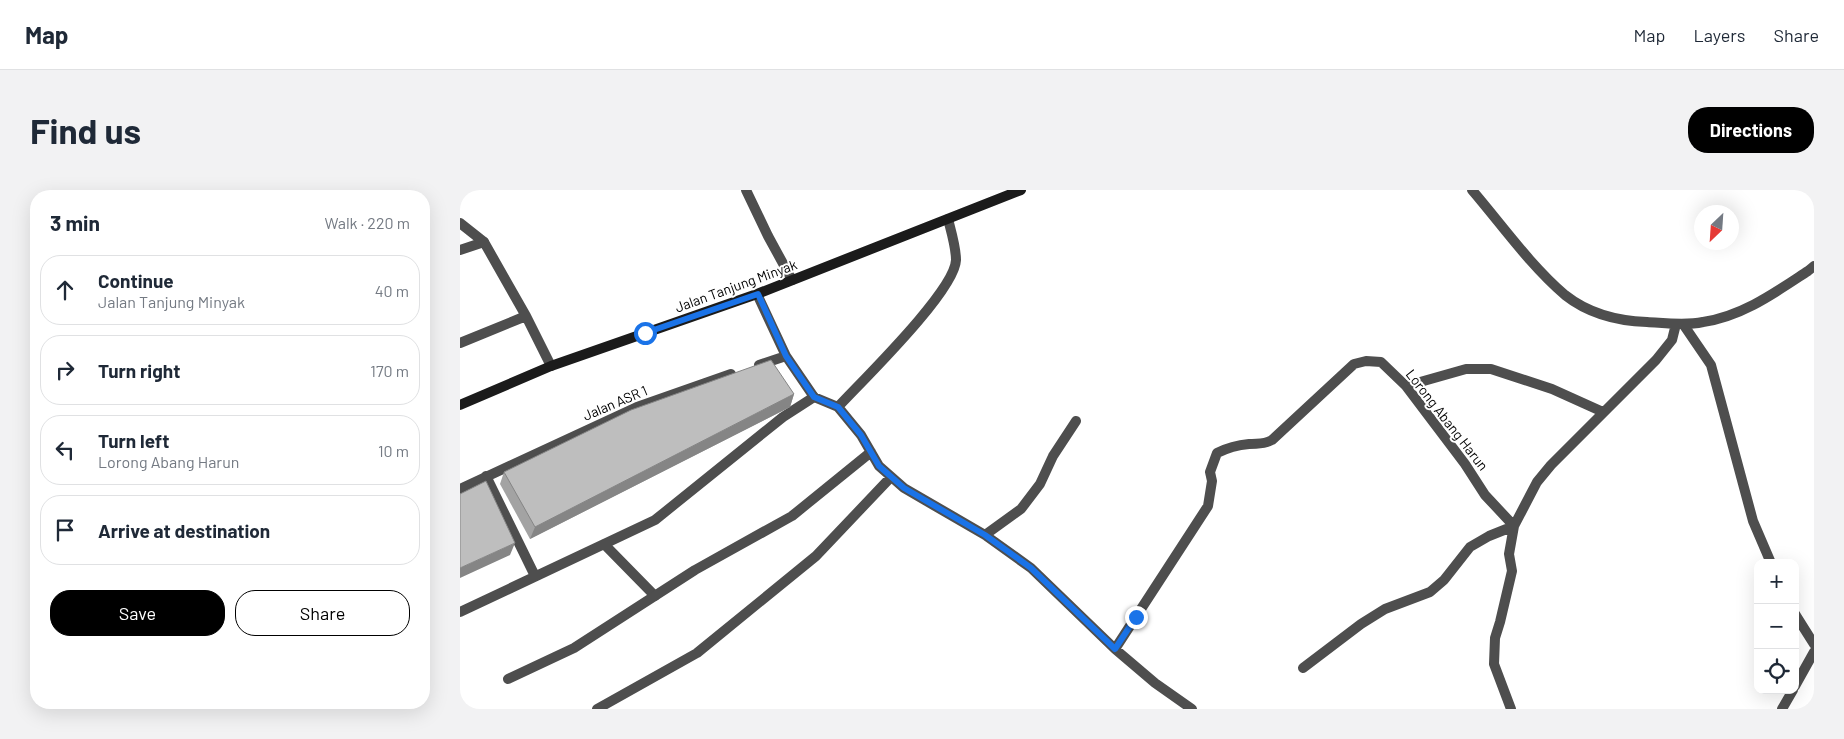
<!DOCTYPE html>
<html lang="en">
<head>
<meta charset="utf-8">
<style>
	:root { --surface:#fff; --page:#f2f2f3; --text:#1f2937; --muted:#747a83; --line:#e0e1e3; --accent:#000 }
	body { margin:0; font-family:Barlow,sans-serif; background:var(--page); color:var(--text) }
	.controls { position:absolute; right:15px; bottom:15px; display:grid; overflow:hidden; border-radius:10px; box-shadow:0 5px 20px #0002 }
	.controls button { width:45px; height:45px; display:grid; place-items:center; padding:0; border:0; border-bottom:1px solid var(--line); background:var(--surface); color:var(--text); font:25px sans-serif }
	.compass { position:absolute; left:1234px; top:15px; width:45px; height:45px; border-radius:50%; background:var(--surface); box-shadow:0 5px 20px #0002; rotate:205deg }
	.stop { position:absolute; width:15px; height:15px; margin:-11px; border:4px solid #1a73e8; border-radius:50%; background:#fff }
	.stop.end { background:#1a73e8; border-color:#fff; box-shadow:0 1px 5px #0008 }
	.list { margin:0; padding:0; list-style:none }
	h2 { display:flex; justify-content:space-between; align-items:center; height:65px; margin:0; padding:0 20px; font-size:21px }
	h2 small { font-size:16px; font-weight:400; color:var(--muted) }
	.list li { display:grid; grid-template-columns:32px 1fr auto; gap:15px; align-items:center; box-sizing:border-box; height:70px; margin:0 10px 10px; padding:0 10px; border:1px solid var(--line); border-radius:20px }
	.list b { display:block; font-size:19px; white-space:nowrap }
	.list p { margin:0; font-size:16px; white-space:nowrap; color:var(--muted) }
	.list em { font-size:16px; font-style:normal; color:var(--muted) }
	.actions { display:flex; gap:10px; padding:15px 20px }
	.actions a { flex:1; padding:11px 0; border:1px solid var(--accent); border-radius:20px; text-align:center; font-size:18px; color:var(--accent) }
	.actions .main { background:var(--accent); color:#fff }
	.icon { flex:none; width:28px; height:28px; fill:none; stroke:currentColor; stroke-width:2; stroke-linecap:round; stroke-linejoin:round }
	.map { position:relative; flex:none; width:1354px; height:519px; overflow:hidden; border-radius:20px }
	header { display:flex; align-items:center; gap:30px; box-sizing:border-box; height:70px; padding:0 25px; background:var(--surface); border-bottom:1px solid var(--line) }
	header strong { font-size:24px }
	nav { display:flex; gap:28px; margin-inline-start:auto; font-size:18px }
	.intro { display:flex; align-items:center; justify-content:space-between; box-sizing:border-box; height:120px; padding:0 30px }
	h1 { margin:0; font-size:35px }
	.button { padding:12px 22px; border-radius:20px; background:var(--accent); color:#fff; font-size:18px; font-weight:700 }
	main { display:flex; gap:30px; padding:0 30px }
	aside { flex:1; background:var(--surface); border-radius:20px; box-shadow:0 5px 20px #0002 }
	.map>svg:first-child { display:block }
	.lines { fill:none; stroke-linecap:round; stroke-linejoin:round }
	.lane { stroke:#4e4e4e; stroke-width:10 }
	.street { stroke:#4e4e4e; stroke-width:10 }
	.secondary { stroke:#1b1b1b; stroke-width:10 }
	.wall { fill:#a3a3a3 }
	.shaded-wall { fill:#858585 }
	.building { fill:#bebebe; stroke:#858585 }
	.route { stroke:#1a73e8; stroke-width:6 }
	.labels { text-anchor:middle; stroke-width:4; stroke-linejoin:round; paint-order:stroke }
	.street-label { font-size:14px; fill:#000; stroke:#fff }
</style>
</head>
<body>
<header>
<strong>Map</strong>
<nav><a>Map</a><a>Layers</a><a>Share</a></nav>
</header>
<div class="intro"><h1>Find us</h1><a class="button">Directions</a></div>
<main>
<aside>
<h2>3 min<small>Walk · 220 m</small></h2>
<ul class="list">
<li><svg class="icon" aria-label="ahead" viewBox="0 0 24 24"><path d="M12 20V5M6 11l6-6 6 6"/></svg><div><b>Continue</b><p>Jalan Tanjung Minyak</p></div><em>40 m</em></li>
<li><svg class="icon" aria-label="right" viewBox="0 0 24 24"><path d="M7 20v-9h11M14 6l5 5-5 5"/></svg><div><b>Turn right</b></div><em>170 m</em></li>
<li><svg class="icon" aria-label="left" viewBox="0 0 24 24"><path d="M17 20v-9H6M10 6l-5 5 5 5"/></svg><div><b>Turn left</b><p>Lorong Abang Harun</p></div><em>10 m</em></li>
<li><svg class="icon" aria-label="arrive" viewBox="0 0 24 24"><path d="M6 21V4h12l-3 4 3 4H6"/></svg><div><b>Arrive at destination</b></div></li>
</ul>
<div class="actions"><a class="main">Save</a><a>Share</a></div>
</aside>
<div class="map">
<svg width="1354" height="519" viewBox="0 0 1354 519">
	<rect width="100%" height="100%" fill="#fff"/>
	<g class="lines">
		<path class="lane" d="M0,60l24,-8
			M26,286l49,100
			M144,354l51,52
			M0,422l195,-92 128,-103 31,-20"/>
		<path class="street" d="M286,0l22,46 24,44
			M1012,0c30,35 58,75 93,105 24,19 52,26 82,27 18,1 38,4 56,0 40,-6 73,-30 105,-51l6,-5
			M0,33l24,19 42,74 25,50
			M297,104l29,62 28,41 24,10 23,28 18,31 25,22 81,47 46,33 84,81 40,34 37,26
			M1223,134l28,41 42,156 18,42
			M0,153l66,-27
			M299,175l27,-9
			M946,196l60,-17h25l61,20 51,23
			M378,217c24,-26 117,-116 118,-147 0,-13 -5,-29 -8,-41
			M0,299l177,-82 94,-33
			M525,345l36,-26 19,-25 13,-28 23,-35
			M1335,424l19,30
			M655,459l93,-143 4,-25 -2,-9 7,-19c10,-5 21,-8 32,-9 9,-1 14,1 23,-4l82,-76 12,-3 15,1 25,24 59,78 20,31 29,31
			M843,478l58,-44 24,-15 45,-17 14,-12 26,-33 19,-11 25,-10
			M48,489l66,-31 121,-78 97,-54 79,-64
			M1335,496l19,-34
			M137,519l100,-56 119,-97 75,-79
			M1051,519l-17,-45 1,-26 5,-16 12,-51 -3,-17 5,-28 23,-44 14,-17 105,-105 16,-20 4,-16
			M1322,519l11,-19"/>
		<path class="secondary" d="M0,215l91,-39 206,-72 264,-104"/>
	</g>
	<path class="wall" d="M334,204l-4,13 -260,132 -30,-55 4,-12z"/>
	<path class="shaded-wall" d="M334,204l-4,13 -260,132 5,-12z
		M55,353l-5,12 -50,23v-10z"/>
	<path class="building" d="M311,170l23,34 -259,133 -31,-55 127,-62z
		M26,291l29,62 -55,25v-74z"/>
	<g class="lines">
		<path class="route" d="M185,143l113,-39 28,62 28,41 24,10 23,28 18,31 25,22 81,47 46,33 84,81 21,-32"/>
	</g>
	<g class="labels">
		<g class="street-label">
			<text transform="translate(276 96) rotate(-20)" y="5">Jalan Tanjung Minyak</text>
			<text transform="translate(155 213) rotate(-23)" y="5">Jalan ASR 1</text>
			<text transform="translate(987 230) rotate(52)" y="5">Lorong Abang Harun</text>
		</g>
	</g>
</svg>
<div class="controls">
<button>+</button>
<button>−</button>
<button><svg class="icon" aria-label="locate" viewBox="0 0 24 24"><circle cx="12" cy="12" r="6"/><path d="M12 2v4M12 18v4M2 12h4M18 12h4"/></svg></button>
</div>
<svg class="compass" viewBox="-18 -18 36 36"><path d="M0-13l5 13h-10z" fill="#e53935"/><path d="M0 13l5-13h-10z" fill="#747a83"/></svg>
<div class="stop" style="left:185px;top:143px"></div>
<div class="stop end" style="left:676px;top:427px"></div>
</div>
</main>
</body>
</html>
